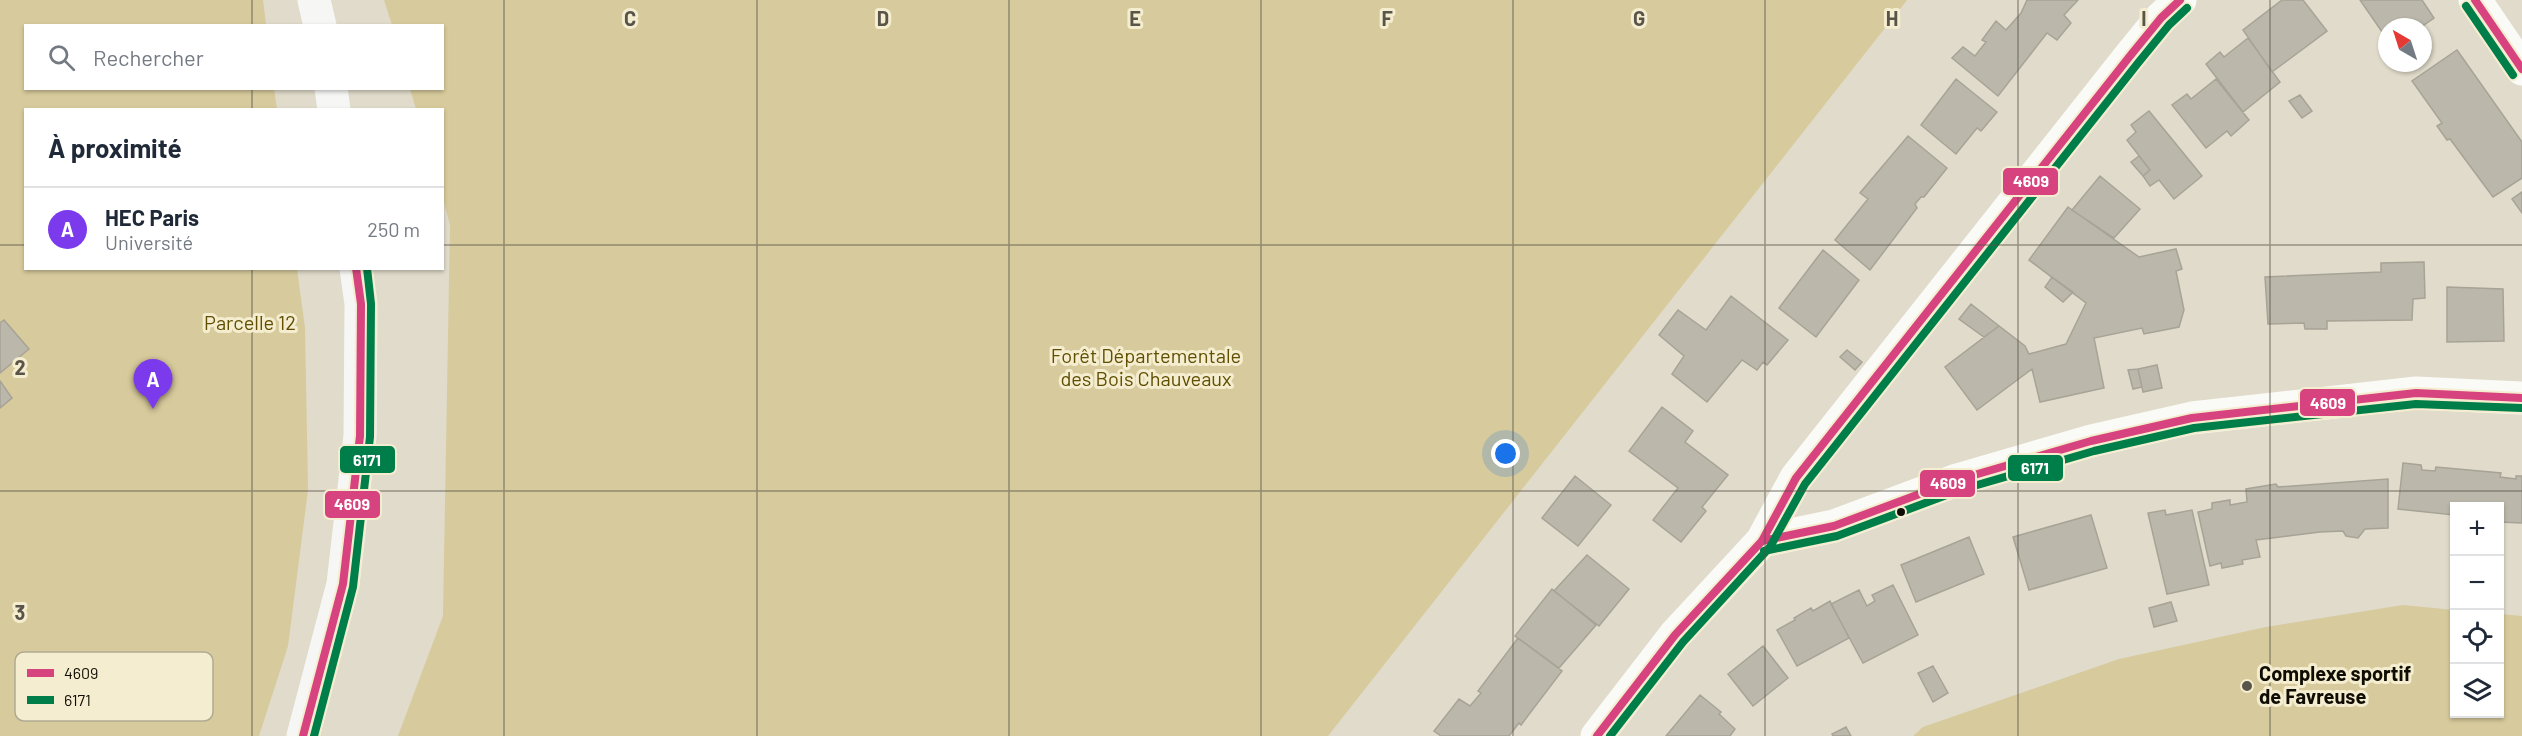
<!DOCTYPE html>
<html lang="fr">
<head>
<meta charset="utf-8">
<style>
	:root { --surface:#fff; --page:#f2f2f3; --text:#1f2937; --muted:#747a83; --line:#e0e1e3; --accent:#7c3aed }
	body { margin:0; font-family:Barlow,sans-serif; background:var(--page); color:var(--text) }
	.controls { position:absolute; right:18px; bottom:18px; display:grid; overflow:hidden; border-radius:0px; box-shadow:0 2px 4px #0004 }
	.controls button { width:54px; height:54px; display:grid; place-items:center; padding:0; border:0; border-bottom:2px solid var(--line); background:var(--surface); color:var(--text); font:30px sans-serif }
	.compass { position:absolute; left:2378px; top:18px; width:54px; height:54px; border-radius:50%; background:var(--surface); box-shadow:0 2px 4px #0004; rotate:321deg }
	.you { position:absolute; left:1506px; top:454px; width:21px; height:21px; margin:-15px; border:4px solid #fff; border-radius:50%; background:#1a73e8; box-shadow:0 0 0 9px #1a73e833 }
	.badge { display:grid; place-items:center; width:39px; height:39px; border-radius:50%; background:var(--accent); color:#fff; font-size:20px; font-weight:700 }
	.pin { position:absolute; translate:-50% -50px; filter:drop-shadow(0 2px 3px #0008) }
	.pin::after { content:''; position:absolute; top:32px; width:21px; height:18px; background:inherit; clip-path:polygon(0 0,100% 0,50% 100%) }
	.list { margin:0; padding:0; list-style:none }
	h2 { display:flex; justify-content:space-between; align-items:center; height:78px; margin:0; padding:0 24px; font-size:26px }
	h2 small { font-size:20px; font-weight:400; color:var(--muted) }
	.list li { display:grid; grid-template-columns:39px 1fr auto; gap:18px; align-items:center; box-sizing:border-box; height:84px; padding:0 24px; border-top:2px solid var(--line) }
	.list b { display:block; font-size:22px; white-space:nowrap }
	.list p { margin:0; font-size:20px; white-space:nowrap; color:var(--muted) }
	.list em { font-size:20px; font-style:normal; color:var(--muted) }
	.icon { flex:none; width:33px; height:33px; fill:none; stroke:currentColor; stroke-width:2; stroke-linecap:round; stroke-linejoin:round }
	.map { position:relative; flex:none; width:2522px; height:736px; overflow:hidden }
	.search { position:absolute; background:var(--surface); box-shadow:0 2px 4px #0004; left:24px; top:24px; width:420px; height:66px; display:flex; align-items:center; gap:15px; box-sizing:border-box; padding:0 21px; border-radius:0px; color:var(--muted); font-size:22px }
	.panel { position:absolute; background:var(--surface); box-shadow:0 2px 4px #0004; left:24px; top:108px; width:420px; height:162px; border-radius:0px }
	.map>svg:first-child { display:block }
	.green { fill:#d7ca9c }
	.building { fill:#bbb8ab; stroke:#a7a396; stroke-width:1.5 }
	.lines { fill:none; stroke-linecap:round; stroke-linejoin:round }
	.minor { stroke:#fafaf7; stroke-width:33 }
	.secondary { stroke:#f6f6f5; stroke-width:33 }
	.bus-1-casing { stroke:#f5edcf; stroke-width:12 }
	.bus-2-casing { stroke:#f5edcf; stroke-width:12 }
	.bus-1 { stroke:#d7437e; stroke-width:8 }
	.bus-2 { stroke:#007e49; stroke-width:8 }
	.grid { fill:none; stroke:#585449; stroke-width:1.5; stroke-opacity:0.55 }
	.bus-dot { fill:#0e0c03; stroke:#f5edcf; stroke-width:2 }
	.poi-dot { fill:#585449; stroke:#f5edcf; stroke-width:2 }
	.labels { text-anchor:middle; stroke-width:6; stroke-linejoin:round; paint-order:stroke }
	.park-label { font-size:20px; fill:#604f02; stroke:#f5edcf }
	.poi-label { font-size:20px; font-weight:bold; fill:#0e0c03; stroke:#f5edcf; text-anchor:start }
	.key { fill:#f5edcf; stroke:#b0aa92; stroke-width:1.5 }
	.key-label { font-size:16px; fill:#0e0c03 }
	.grid-label { font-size:20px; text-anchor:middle; font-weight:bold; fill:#585449; stroke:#f5edcf; stroke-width:6; stroke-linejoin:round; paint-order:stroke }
	.line-badge { stroke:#f5edcf; stroke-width:2 }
	.badge-label { font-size:16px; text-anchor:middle; font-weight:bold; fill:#fff }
</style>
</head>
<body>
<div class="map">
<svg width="2522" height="736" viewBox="0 0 2522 736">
	<rect width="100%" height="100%" fill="#e0dbca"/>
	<path class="green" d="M0,0h263l3,25 -240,1v62l248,1 3,20 -251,1v158l271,1 8,59 3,162 -20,156 -29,90h-259z
		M384,0h1523l-579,736h-930l45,-120 7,-391 -7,-27 -1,-88 -26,-1 -6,-20 32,-1v-62l-50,-1z
		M2403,605l51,5v104h46v-100l22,2v120h-609l10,-9 196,-68 147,-32z"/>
	<path class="building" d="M2027,0h51l-14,15 7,8 -14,17 -10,-7 -49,63 -46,-38 11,-11 12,9 11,-14 -4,-2 14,-19 10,9 15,-17z
		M2282,0h21l24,31 -55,41 -29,-42z
		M2360,0h62l12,18 -13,9h-34v12z
		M2248,38l32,44 -37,30 -37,-48 14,-12 4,5z
		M2457,50l65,92v36l-29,19 -43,-58 -3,1 -10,-14 5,-3 -30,-42z
		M1956,79l41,33 -16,19 -4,-3 -21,26 -35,-29z
		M2216,79l33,41 -18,16 -4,-5 -21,17 -34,-43 15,-11 4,5z
		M2300,95l12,16 -10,7 -13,-17z
		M2149,111l53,65 -28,23 -15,-19 -9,6 -7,-10 7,-6 -23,-30 9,-8 -5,-7z
		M1908,136l39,32 -23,29h-3l-6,7 2,4 -47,62 -35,-30 33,-41 -8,-6z
		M2139,156l11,14 -7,6 -12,-14z
		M2100,176l40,33 -26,29 -42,-28z
		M2522,192v21l-10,-14z
		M2068,207l71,50 37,-8 6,20 -6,2 8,39 -5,17 -35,7 -2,-6 -48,10 10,50 -64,14 -8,-33 -55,41 -32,-43 54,-41 26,20 4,8 37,-10 20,-41 -57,-43z
		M1823,250l36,30 -43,57 -37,-29z
		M2424,262l1,36 -12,1 -1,21 -85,1v8h-22l-1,-6 -36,1 -3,-47 116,-5v-9z
		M2052,277l21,15 -10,10 -18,-15z
		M2447,287l56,2 1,52 -57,1z
		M1731,296l57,44 -21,25 -4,-3 -6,8 -15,-10 -35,42 -35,-28 12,-18 -25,-21 19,-25 28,20z
		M1971,304l28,22 -15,11 -25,-18z
		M4,320l25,29 -29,24v-50z
		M1847,350l15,12 -7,8 -15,-13z
		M2157,365l5,23 -19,4 -5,-23z
		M2138,369l4,18 -9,2 -5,-19z
		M0,381l12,17 -12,10z
		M1662,407l31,24 -8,11 43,33 -26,32 4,4 -25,31 -28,-22 25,-32 -49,-37z
		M2403,463l18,2 1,5 13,1 1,-4 65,6 -1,4 16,2v-3h6v47l-22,-1v-16h-46v9l-56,-6z
		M1575,476l36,29 -33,41 -36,-28z
		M2388,479v49l-23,1 -7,9 -12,-2 -3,-5 -23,1 -64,8 4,17 -18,3 1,4 -21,4 -1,-5 -11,3 -12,-54 14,-3v-6l18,-3v5l17,-3 -1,-13 30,-5 2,3z
		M2165,510l1,5 26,-5 17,75 -42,9 -19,-81z
		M2091,515l16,53 -78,22 -16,-53z
		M1969,537l15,37 -68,28 -15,-37z
		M1587,555l42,34 -30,37 -45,-35z
		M1893,585l25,50 -55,28 -32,-59 28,-14 8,16 8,-5 -3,-6z
		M1552,589l44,36 -37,43 -44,-32z
		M1830,601l19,37 -52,28 -20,-36 18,-10 -1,-2 17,-10 2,3z
		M2171,602l6,19 -23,6 -5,-19z
		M1518,638l44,33 -41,54 -2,-2 -10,13h-68l-7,-5 25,-32 11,7 11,-13 -3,-2z
		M1763,646l25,32 -35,28 -25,-32z
		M1933,666l15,27 -15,9 -15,-29z
		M1700,695l21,17 -2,2 16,15 -5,7h-64z
		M1846,727l5,9h-18l-1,-2z"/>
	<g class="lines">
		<path class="minor" d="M2475,0l47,69
			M1762,541l72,-15 123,-46 134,-39 101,-23 224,-25 106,5
			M1597,736l78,-101 87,-94 34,-63 334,-422 31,-38 19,-18"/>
		<path class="secondary" d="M314,0l6,26
			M331,88l3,22
			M303,736l40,-152 17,-148 1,-132 -5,-36"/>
		<g class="bus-1-casing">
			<path id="bus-1" d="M2475,0l47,69
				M1762,541l72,-15 123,-46 134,-39 101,-23 224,-25 106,5
				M303,736l40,-152 17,-148 1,-132 -5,-36
				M1597,736l78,-101 87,-94 34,-63 334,-422 31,-38 19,-18"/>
		</g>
		<g class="bus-2-casing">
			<path id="bus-2" d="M2466,6l47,69
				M1764,551l73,-15 123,-46 134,-39 100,-23 222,-24 106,4
				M314,736l39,-149 17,-150 1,-133 -4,-36
				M1610,736l73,-94 87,-95 35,-63 333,-421 31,-38 18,-17"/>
		</g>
		<use href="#bus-1" class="bus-1"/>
		<use href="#bus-2" class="bus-2"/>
	</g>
	<path class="grid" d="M252,0v26M504,0v736M757,0v736M1009,0v736M1261,0v736M1513,0v736M1765,0v736M2018,0v736M2270,0v736M252,88v22M0,245h26M442,245h2080M252,268v468M0,491h2522"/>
	<circle class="bus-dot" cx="1901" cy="512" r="5"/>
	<circle class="poi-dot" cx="2247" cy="686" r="6"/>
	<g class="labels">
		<g class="park-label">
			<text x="250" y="330">Parcelle 12</text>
			<text x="1146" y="363">Forêt Départementale<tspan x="1146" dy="23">des Bois Chauveaux</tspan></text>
		</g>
		<g class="poi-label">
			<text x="2259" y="681">Complexe sportif<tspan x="2259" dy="23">de Favreuse</tspan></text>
		</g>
	</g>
	<rect x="15" y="652" width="198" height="69" rx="9" class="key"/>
	<rect x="27" y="669" width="27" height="8" fill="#d7437e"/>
	<rect x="27" y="696" width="27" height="8" fill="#007e49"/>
	<g class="key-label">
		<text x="64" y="679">4609</text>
		<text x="64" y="706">6171</text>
	</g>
	<g class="grid-label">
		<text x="630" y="26">C</text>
		<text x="883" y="26">D</text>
		<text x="1135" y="26">E</text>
		<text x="1387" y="26">F</text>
		<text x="1639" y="26">G</text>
		<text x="1892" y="26">H</text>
		<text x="2144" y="26">I</text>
		<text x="20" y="375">2</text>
		<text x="20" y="620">3</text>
	</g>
	<g class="line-badge">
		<rect x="2002" y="167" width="57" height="29" rx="6" fill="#d7437e"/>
		<rect x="2299" y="388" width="57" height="29" rx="6" fill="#d7437e"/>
		<rect x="339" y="445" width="57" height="29" rx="6" fill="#007e49"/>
		<rect x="2007" y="454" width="57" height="28" rx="6" fill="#007e49"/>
		<rect x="1919" y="469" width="57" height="29" rx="6" fill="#d7437e"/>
		<rect x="324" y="490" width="57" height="29" rx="6" fill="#d7437e"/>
	</g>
	<g class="badge-label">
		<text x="2031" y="187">4609</text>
		<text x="2328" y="409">4609</text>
		<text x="367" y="466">6171</text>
		<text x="2035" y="474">6171</text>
		<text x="1948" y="489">4609</text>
		<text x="352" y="510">4609</text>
	</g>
</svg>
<div class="controls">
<button>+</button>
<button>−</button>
<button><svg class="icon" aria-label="locate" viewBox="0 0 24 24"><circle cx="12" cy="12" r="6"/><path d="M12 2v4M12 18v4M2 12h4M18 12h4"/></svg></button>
<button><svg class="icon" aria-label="layers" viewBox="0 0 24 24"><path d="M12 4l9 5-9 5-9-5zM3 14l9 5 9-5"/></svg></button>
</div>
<svg class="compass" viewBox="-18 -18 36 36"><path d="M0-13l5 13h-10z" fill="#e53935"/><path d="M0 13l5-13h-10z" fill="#747a83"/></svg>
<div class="you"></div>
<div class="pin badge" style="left:153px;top:409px">A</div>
<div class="search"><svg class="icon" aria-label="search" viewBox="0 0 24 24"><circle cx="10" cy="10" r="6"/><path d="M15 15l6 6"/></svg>Rechercher</div>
<section class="panel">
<h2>À proximité<small></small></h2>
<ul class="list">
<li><span class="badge">A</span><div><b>HEC Paris</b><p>Université</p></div><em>250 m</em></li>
</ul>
</section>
</div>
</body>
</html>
